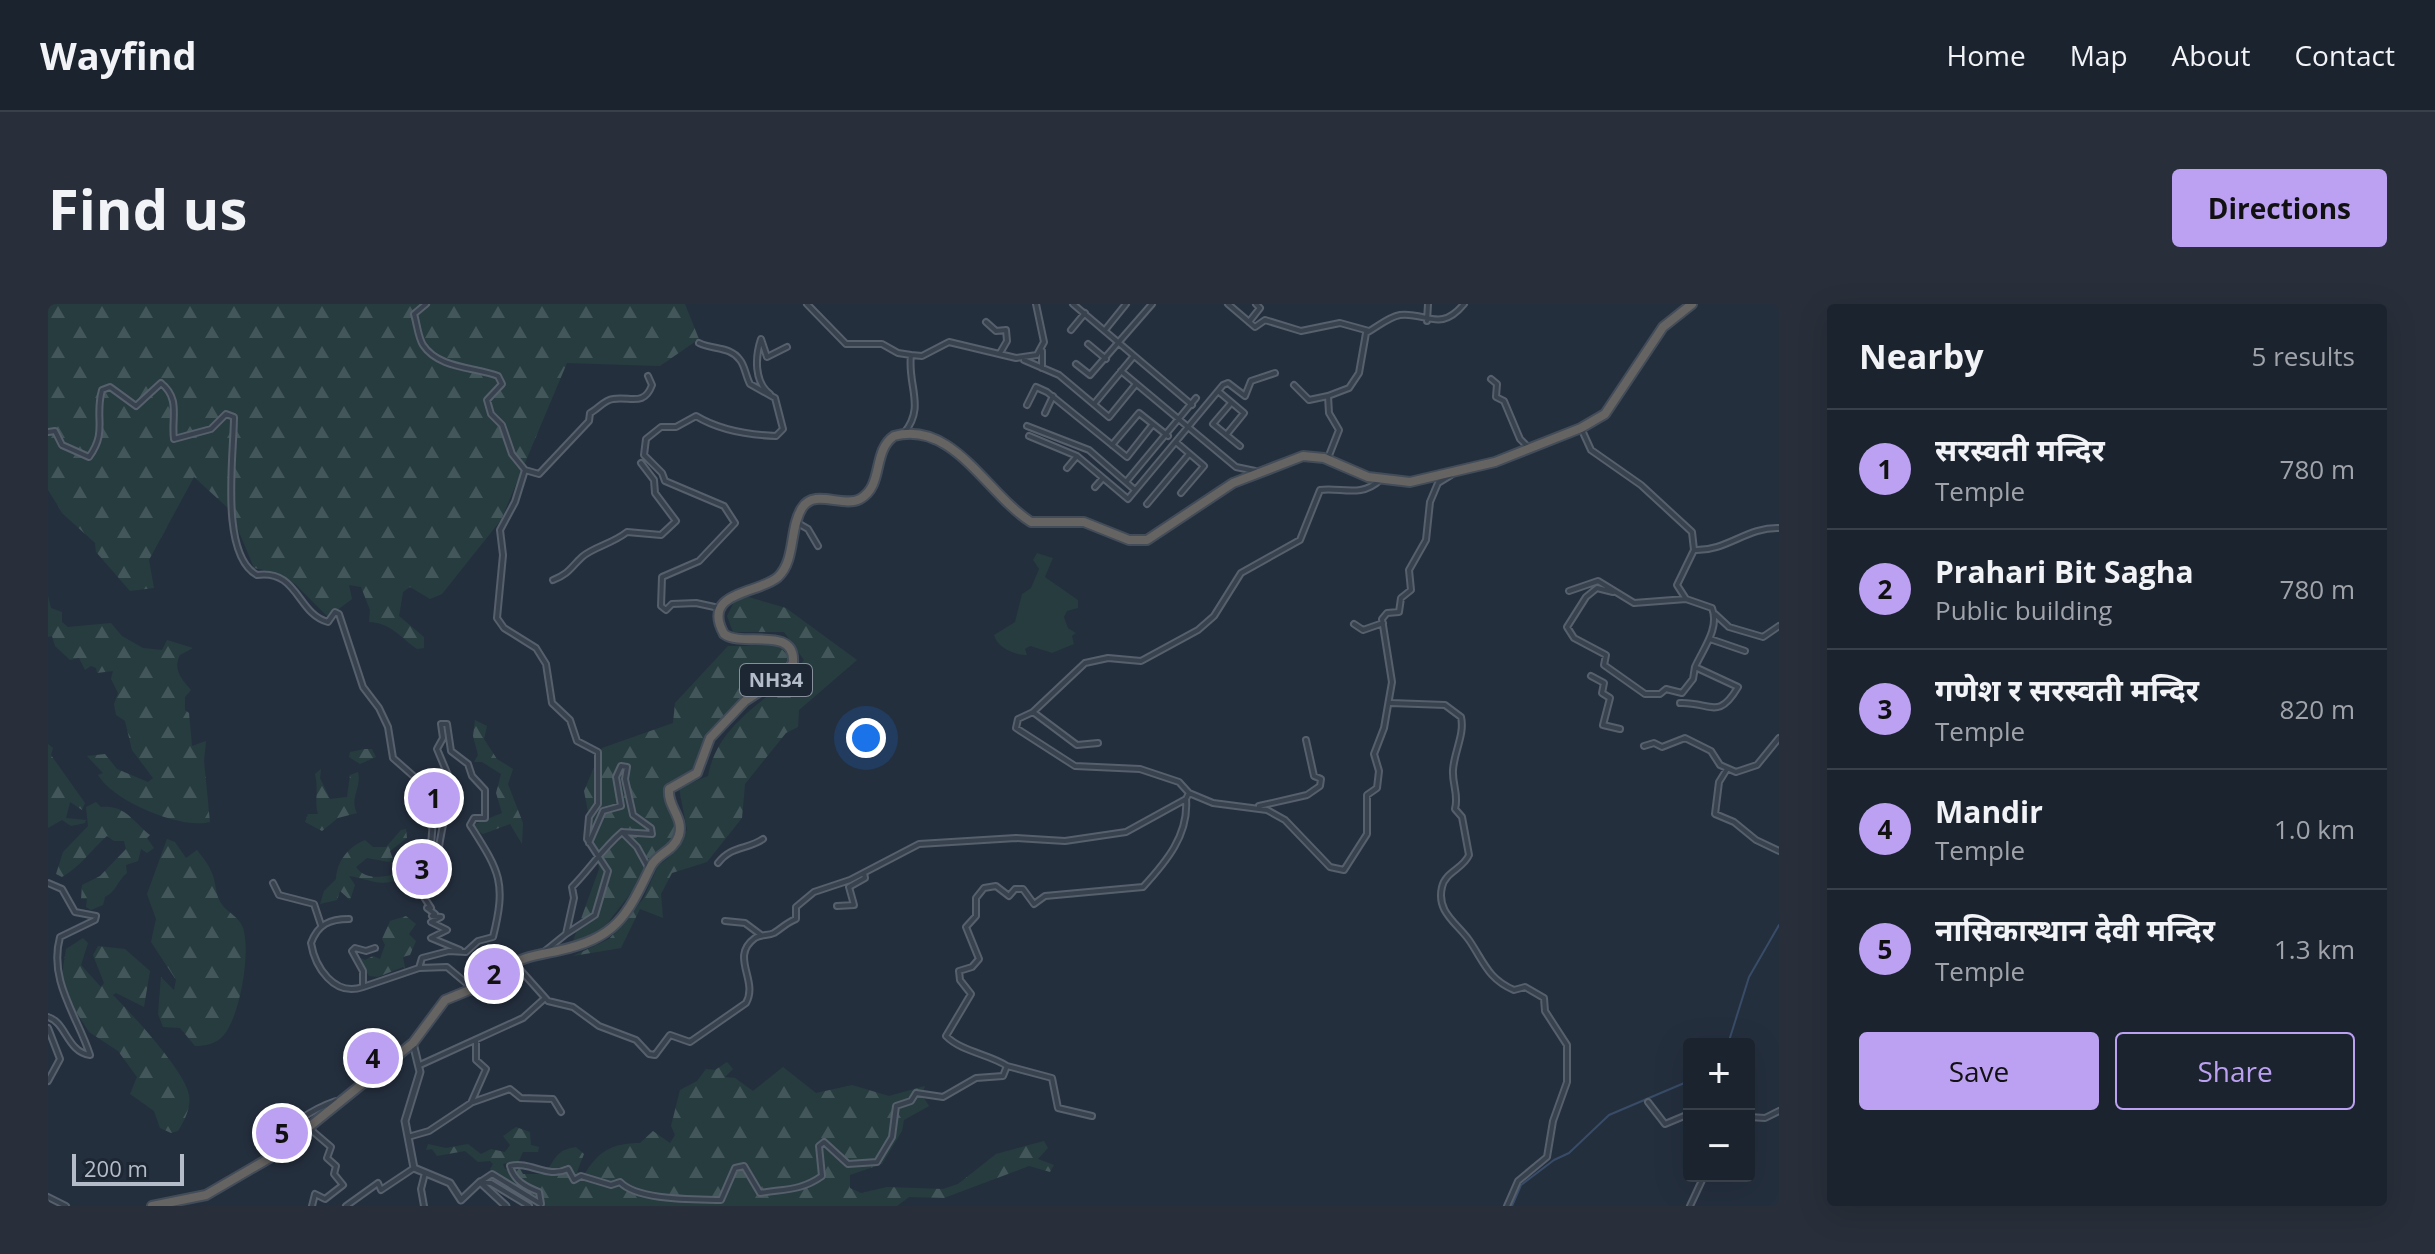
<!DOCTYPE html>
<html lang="en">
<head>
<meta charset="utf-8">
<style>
	:root { --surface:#1b232e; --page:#282f3a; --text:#f1f3f6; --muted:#a0a4aa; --line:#39404a; --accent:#bca0f2 }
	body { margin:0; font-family:"Open Sans","Noto Sans Devanagari",sans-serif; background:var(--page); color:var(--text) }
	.controls { position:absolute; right:24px; bottom:24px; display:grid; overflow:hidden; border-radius:8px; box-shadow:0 8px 32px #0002 }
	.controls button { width:72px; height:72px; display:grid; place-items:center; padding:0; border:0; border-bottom:2px solid var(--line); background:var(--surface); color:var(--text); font:40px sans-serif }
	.scale { position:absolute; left:24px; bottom:20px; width:112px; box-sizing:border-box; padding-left:8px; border:4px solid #b4bcc9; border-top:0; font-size:22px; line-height:28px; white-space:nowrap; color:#b4bcc9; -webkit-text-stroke:6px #1d2633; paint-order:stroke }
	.you { position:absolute; left:818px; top:434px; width:28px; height:28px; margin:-20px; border:6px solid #fff; border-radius:50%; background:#1a73e8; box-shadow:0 0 0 12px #1a73e833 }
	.badge { display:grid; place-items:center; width:52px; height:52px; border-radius:50%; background:var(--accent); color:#111; font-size:26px; font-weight:700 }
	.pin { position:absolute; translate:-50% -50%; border:4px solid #fff; box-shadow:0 2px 8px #0006 }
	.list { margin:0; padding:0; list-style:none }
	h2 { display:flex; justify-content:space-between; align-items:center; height:104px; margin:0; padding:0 32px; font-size:34px }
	h2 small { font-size:26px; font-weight:400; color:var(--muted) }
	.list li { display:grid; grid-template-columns:52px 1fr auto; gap:24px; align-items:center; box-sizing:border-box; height:120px; padding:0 32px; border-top:2px solid var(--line) }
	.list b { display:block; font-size:30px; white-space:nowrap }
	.list p { margin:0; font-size:26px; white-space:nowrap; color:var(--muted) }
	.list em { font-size:26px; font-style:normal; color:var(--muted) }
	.actions { display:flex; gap:16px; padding:24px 32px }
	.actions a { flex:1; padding:18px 0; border:2px solid var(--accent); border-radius:8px; text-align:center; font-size:28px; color:var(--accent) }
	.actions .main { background:var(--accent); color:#111 }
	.map { position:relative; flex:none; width:1731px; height:902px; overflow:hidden; border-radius:8px }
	header { display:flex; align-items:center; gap:48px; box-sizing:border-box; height:112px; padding:0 40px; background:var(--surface); border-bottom:2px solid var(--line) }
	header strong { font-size:38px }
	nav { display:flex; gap:44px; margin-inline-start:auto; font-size:28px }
	.intro { display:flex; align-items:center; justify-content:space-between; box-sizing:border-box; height:192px; padding:0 48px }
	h1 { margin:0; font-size:56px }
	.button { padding:20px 36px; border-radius:8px; background:var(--accent); color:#111; font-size:28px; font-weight:700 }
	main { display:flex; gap:48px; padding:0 48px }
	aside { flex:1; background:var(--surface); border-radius:8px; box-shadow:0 8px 32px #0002 }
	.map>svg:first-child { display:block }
	.forest { fill:url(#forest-firs) }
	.park { fill:#263c3f }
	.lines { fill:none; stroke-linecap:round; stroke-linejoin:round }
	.stream { stroke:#394c67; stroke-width:2 }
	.minor-casing { stroke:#565f6c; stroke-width:8 }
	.tertiary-casing { stroke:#565f6c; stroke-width:9 }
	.trunk-casing { stroke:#434c59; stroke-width:12 }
	.minor { stroke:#38414e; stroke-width:4 }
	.tertiary { stroke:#38414e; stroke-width:5 }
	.trunk { stroke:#656462; stroke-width:8 }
	.labels { text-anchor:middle; stroke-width:6; stroke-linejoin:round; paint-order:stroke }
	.shield { fill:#1d2633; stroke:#878f9c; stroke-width:2 }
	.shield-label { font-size:20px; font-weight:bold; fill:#b4bcc9 }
</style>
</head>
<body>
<header>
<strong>Wayfind</strong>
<nav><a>Home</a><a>Map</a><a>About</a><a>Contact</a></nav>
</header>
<div class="intro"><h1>Find us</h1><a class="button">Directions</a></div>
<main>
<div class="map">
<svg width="1731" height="902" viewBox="0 0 1731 902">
	<defs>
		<pattern id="forest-firs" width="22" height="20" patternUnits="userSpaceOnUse" patternTransform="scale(2)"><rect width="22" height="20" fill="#263c3f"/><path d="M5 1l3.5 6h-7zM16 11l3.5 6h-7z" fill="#435659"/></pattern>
	</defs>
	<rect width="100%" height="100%" fill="#242f3e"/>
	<path class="forest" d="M0,0h637l14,35 -39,27 -93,-3 -66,157 -59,74 -12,5 -20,-12 -7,5 -4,24 25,21v11l-7,1c-17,-12 -26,-26 -48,-27l1,-12 -9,-23 -12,-2 3,14 -24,18 -33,-33 -26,-13 -15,-3 -24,-58 -36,-33 -45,83 5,28 -24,3 -34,-39 -1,-9 -32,-29 -15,-24z
		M690,290l48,14 71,52 -58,50 -1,17 -12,6 -41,51 -3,34 -35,44 -35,11 -11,21 2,24 -23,-9 -19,39 -48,8 36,-17 34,-40 15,-33 10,-8 19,-28 -8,-42 29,-12c11,-57 64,-74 96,-116l-20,-28h-51l-6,-16z
		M0,292l3,12 11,4v10l6,5 43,-4 11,13 21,12 19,2 5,-10 26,8 -13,7c-8,15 3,26 11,35l-6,7v13l4,3 3,33 14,-5 -2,20 6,61c-29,8 -97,-21 -112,-47l5,-2 -16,-17 18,-2 12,15 31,13 5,-4 -21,-28 -7,-29 -9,-6 -2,-11 4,-11 -7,-14 2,-8 -16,2 -1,-5 -5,-2 -6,4 -6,-12 -9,2 -15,-14 -3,-10 -4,1z
		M680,342h51l11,12 -79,76 -14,32 -32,19 10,35 -1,17 -74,96 -27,8 26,-72 -15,-78 18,-43 71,-25 2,-20z
		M427,416l12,6 -3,13 13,20 16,10 -5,15 15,39 -1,21 -12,-20 -27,10 -8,-5v-5l27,-11 -6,-20 5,-19 -19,-12h-8l4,-7 -5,-19z
		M0,440l5,4 -2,7 34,48 -3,7 -12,-8 -4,16 20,2 -1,3 -14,3 -9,-6 -14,8z
		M317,445h7l4,8 -16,7 -11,-7 1,-5z
		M273,465l-1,9 10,21 17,-2 3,-22 8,-3c4,15 -9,27 -1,41l-19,5 -16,13 -17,-9 3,-8h10c-4,-12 1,-23 -3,-40z
		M48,498l5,5c23,-3 32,14 49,28l-3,3 7,10 -7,5 -6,-4 -3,12 -12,4 1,8c-10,8 -11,19 -22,24l-2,8 -12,5 -5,-3 1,-8h-6l1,-14 18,-9 26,-27 -2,-8h-10l-7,-5c-16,14 -26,30 -45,41l-6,-3 7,-22 25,-26 -2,-19z
		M358,525l1,9 -17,13 3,8 -4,3 -22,-4 -11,9c12,17 34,7 50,6 -19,18 -36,6 -57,3l6,9 -5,15 -10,-9 -3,9 -17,4 4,-13 12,-12c1,-18 12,-32 29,-39l8,7h13l15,-17z
		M119,535l8,3 11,16 11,-8c5,7 11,13 14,21 6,11 3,24 12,35 7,8 16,11 20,22 8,25 -3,89 -20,108 -7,8 -19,10 -28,10l-15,-18 -17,-1 -5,-13 3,-37 13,13 2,-10 -25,-38 5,-23 -9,-25z
		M358,612l10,8 -7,10 7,7 -6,14 -7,2 3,15 -3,-5 -25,10 -9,-1 -13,-20 9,4 8,-4 7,3 5,-14 -3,-6 8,-18z
		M35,634l5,5 -7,22 20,22 3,-4 -11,-28 5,-9 27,3 25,22 -6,36 -28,-14 -3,2c18,18 72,76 76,100 2,13 -4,25 -11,36l-7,2 -11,-5 -6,-17 -24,-17 7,-17 -19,-26 -29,-19 -29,-45 6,-38z
		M679,758l6,7 -8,8 10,1 18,13 30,-24 33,26 36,-8 37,11 36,-10 -3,9 7,11 -25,14 -2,11 -20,33 -32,11v13l11,5 26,-6 56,2 15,-5 38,-30 48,-13 4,7 -10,11 16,6 -4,7 -21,-6 -85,32 -35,-1 -12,9h-363l-16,-13 -13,-2 1,-8 -16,-14 3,-5 -3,-3 -12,1 -13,-11 -28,5 -5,-7 -6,1 2,-6 18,4 22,-4 13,10 10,-5 14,3 5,-7 -7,-9 13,-9 14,5 1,13 8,2 -1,5h-15l-4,9 -16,3 2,5 14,-2 4,7h22c10,-14 10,-24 31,-27l8,7 -7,18 7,3c14,-24 29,-32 56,-32l13,-12 17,12 5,-8 -4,-9 9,-36 17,-9 9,-12 9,1z"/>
	<path class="park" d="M989,249l16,5 -8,19 33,23v8l-11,3 -3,6 4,11 8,5 -4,3 2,8 -22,9 -22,-7 -5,3 2,6c-12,0 -30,-7 -33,-20l21,-13 7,-28 9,-6 8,-19 -6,-9z"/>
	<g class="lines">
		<path class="stream" d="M1680,740l21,-67 30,-52
			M1464,902l9,-21 33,-25 15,-7 40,-38 80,-34"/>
		<g class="minor-casing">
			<path id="minor" d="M378,0l-12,10c3,10 4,23 9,31 16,24 52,22 75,31l4,8 -15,16 4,14 11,11 10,29 13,16
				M759,0l39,40h36l16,9 13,2
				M1025,0l119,101
				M1180,0l27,23 10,-7 36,11 39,-8 29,8
				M1379,17l1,-17
				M938,18l10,9 10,-1 1,11 -7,12
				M1201,18l11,-14 -4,-4
				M1023,26l14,-17
				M1057,26l21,-26
				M651,39c14,7 31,3 41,17 5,6 6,17 10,24l25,14 8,31 -7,7c-26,-1 -57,-6 -80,-20l-20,11h-15l-15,12 -2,16 18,18 3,8 59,25 11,17 -36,38 -37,16 -1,29 5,4 6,-6 24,-1 23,5
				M1040,40l18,15
				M976,56l35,15 50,42 27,-33
				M1028,60l14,11 62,-71
				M994,64v-17
				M1073,67l115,96 19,4
				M1443,75l6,5 -1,13 8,4 16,38 8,8
				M1246,81l15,15 19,-4
				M1170,87l26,22 -17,21
				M722,90c-16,-12 -15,-37 -9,-55l6,18 20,-10
				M1183,99l-18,21 27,22
				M1046,100l39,-47
				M979,101l9,-18 11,5 80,65 26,-33
				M997,109l8,-17
				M979,122l62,24 46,40
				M1533,124l10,22 50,35 51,47 2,18 -17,35 9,14
				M0,128l7,-1 7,14 27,12c19,-26 5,-39 13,-67l8,-3 26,19 25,-23c20,16 10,35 13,56l37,-10 15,-15 8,3c0,36 -15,137 23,158 41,-6 40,39 71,47l7,-10 4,2 24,73 16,21 9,19 5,31 42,37 -5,63 -13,22 4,10 7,3c14,-33 8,-70 28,-99l-19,-45 6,-11 -2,-14h6l4,27 17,13 4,12 13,14v28h-11l-4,7c29,46 37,56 23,112l-15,4 -12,11 -17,-1 -27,7 -3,10 28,-1 25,21
				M856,129c22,-26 3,-48 7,-78l11,1 27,-14 67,16 21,-3 7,-13 -8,-38
				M981,132l48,20 51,43 95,-114 5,-2 17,13 6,-15 24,-8
				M1129,139l27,23 -23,27
				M1064,141l27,-32 29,23
				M1280,154l11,-28 -10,-17 -1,-17 21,-8 10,-15 7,-40c10,-5 22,-16 34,-18 27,-3 40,18 64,-11
				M1019,164l10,-12
				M1332,176c-19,18 -39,7 -60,10l-20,50 -59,33 -27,43 -16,14 -57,31 -33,-3 -23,5 -52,49 -15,7 -2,9 59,38 65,3 39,13 10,11 24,10 54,7 18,10 45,47 14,3 23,-36v-39l10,-7 2,-17 -5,-17 10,-26 8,-46 -10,-63 5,-6 12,-1 2,-14 10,-8 -2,-20 17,-30 4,-38 8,-19 13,-8
				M1078,178l70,-84
				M1047,183l8,-9
				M1099,200l42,-50
				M748,218l12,7 10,17
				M1647,246c32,1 52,-23 84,-22
				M505,276c16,-6 18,-13 29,-23 11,-10 30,-13 45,-25l34,3 15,-14 -21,-28 -1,-13 -13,-17
				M1521,287l29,-10 36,22 52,-4 26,9c8,20 -9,41 -17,59l43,20c-20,34 -27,15 -58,16
				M1565,288l-16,-4 -11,9 -19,30 7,11 32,17 -2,10 41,29h15l6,-5 16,4 11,-14 2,-12
				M1667,310l14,13 34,10 16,-11
				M1306,320l9,6 20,-7
				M1662,335l35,12
				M1543,372l13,7 -2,10 8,5 -7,27 17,4
				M1343,399l54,2 16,12c4,17 -7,35 -8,53 -1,15 6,24 2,39l7,8 7,38c-6,14 -24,17 -27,32 -6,25 15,36 27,53 15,22 19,39 45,50l11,-3 19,11 1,13 22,34v37l-14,39 -6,36 -29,24 -11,25
				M985,408l44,33 21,-2
				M1596,442l10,-3 8,4 23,-9 26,13 9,14 16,7 21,-7 22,-27
				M1679,465l-8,13 -4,32 19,8 22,18 23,11
				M1211,502l48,-11 13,-9 1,-7 -7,-3 -8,-36
				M574,528l15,15 11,20
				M670,559c14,-18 29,-13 45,-24
				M0,579l14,6 13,23 21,4 -1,4 -35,17c-12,44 18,80 30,118 -23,-3 -24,-33 -42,-38
				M225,579l6,12 35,9 7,21
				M379,589l-5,1 9,14h-4l8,6 -3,2 9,1 -10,5 16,8 -16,8 29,12
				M789,602l17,-1 -5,-18 16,-9 -1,-5
				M301,615c-19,0 -31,5 -38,24 4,24 23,54 52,44
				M677,617l20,2 16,12
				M518,630l29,-19 13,-44 -21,-32 2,-22 9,-13v-52l-21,-11 -7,-21 -18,-17 -6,-39 -10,-16 -32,-20 -7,-10 6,-63 -3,-25 15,-28 10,-32 14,4 50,-53 1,-8c8,-4 14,-13 23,-14 17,-3 31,8 39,-14l-4,-9
				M327,644l-9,3 -11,-3 -3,3 11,20v16l56,-19
				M497,647l21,-17 8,-36 -2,-11c18,-18 30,-38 50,-55l30,2 -1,-6 -18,-13 -8,-36 2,-12 -6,-1 -5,11 5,29 -18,5 -14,32
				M467,660l33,37 25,6 26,19 37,14 13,14 6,1 15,-20 20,7 56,-39c13,-23 -17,-46 9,-65 6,-4 13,-2 19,-5 8,-5 12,-10 22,-14v-12l18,-15 36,-12 69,-36 97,-6 49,3 61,-9 60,-33 3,-6
				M0,724l12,31 -12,22
				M372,761l103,-47 21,-19
				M959,762l45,12 6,30 34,8
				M425,798l37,-13 11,9 32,1 8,13
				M1600,798l17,22 24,-10
				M1701,813l16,1 14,-7
				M262,825l21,18 -4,11 9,8 -2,8 9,11 -18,14 -10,-5 -3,12
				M360,833l21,-6 42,-28 15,-34 -10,-9v-20
				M229,847l-5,-5c15,-20 40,-37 64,-45l2,3
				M432,878l12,-8 49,30 -2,-12c-13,-5 -25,-11 -29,-26 21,-5 37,13 58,3l6,11 7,-4 30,9 9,-3c18,19 75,17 101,18l14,-32 9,-2 16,27c24,-4 41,-2 62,-17l-3,-30 5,-4 24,22 29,-2 15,-25 4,-31 15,-5 5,-8 27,4 33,-19 27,-2 4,-10c-18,-12 -45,-14 -61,-30l25,-42 -11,-14 -1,-9 13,-4 7,-8 -13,-32 10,-11v-18l8,-10 12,-2 13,10 6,-7h8l11,15 11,-8 98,-9c23,-25 46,-52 43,-88
				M432,878l11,1 38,23
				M0,893l18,9
				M298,902l32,-23 3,7 33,-22
				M376,902l-3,-17 4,-16
				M1642,902l14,-30"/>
		</g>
		<g class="tertiary-casing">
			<path id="tertiary" d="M365,739l7,29 -15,49 9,47 36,15 11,17 19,-18 26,24"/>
		</g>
		<g class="trunk-casing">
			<path id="trunk" d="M457,664c16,-11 33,-13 52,-17 59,-13 69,-33 94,-85 7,-13 23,-15 28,-31 5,-18 -12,-28 -10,-46l28,-16 13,-35 35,-37 38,-25 10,-13c3,-38 -50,-15 -69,-29 -24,-43 35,-40 54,-57 18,-17 11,-49 24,-69 12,-20 41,0 58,-9 24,-13 12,-48 34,-63 59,-16 93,58 137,86h53l45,18h18l86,-57 70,-27 21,2 44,19 42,5 85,-20 86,-34 24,-14 58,-87 29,-23
				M104,902l54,-11 67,-39 140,-113 32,-43 39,-16 15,-13"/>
		</g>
		<use href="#minor" class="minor"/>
		<use href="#tertiary" class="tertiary"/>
		<use href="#trunk" class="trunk"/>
	</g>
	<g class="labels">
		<rect class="shield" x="692" y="360" width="72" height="32" rx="6"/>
		<g class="shield-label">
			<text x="728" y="383">NH34</text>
		</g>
	</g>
</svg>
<div class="controls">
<button>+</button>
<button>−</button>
</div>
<div class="scale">200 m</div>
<div class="you"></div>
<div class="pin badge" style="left:386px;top:494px">1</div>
<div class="pin badge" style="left:446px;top:670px">2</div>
<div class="pin badge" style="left:374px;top:565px">3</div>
<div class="pin badge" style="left:325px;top:754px">4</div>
<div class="pin badge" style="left:234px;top:829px">5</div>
</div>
<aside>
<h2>Nearby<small>5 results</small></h2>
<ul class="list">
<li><span class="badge">1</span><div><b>सरस्वती मन्दिर</b><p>Temple</p></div><em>780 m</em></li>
<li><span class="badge">2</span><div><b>Prahari Bit Sagha</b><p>Public building</p></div><em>780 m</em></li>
<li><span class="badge">3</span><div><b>गणेश र सरस्वती मन्दिर</b><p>Temple</p></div><em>820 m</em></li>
<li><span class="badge">4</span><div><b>Mandir</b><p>Temple</p></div><em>1.0 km</em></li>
<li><span class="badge">5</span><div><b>नासिकास्थान देवी मन्दिर</b><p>Temple</p></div><em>1.3 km</em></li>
</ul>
<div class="actions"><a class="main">Save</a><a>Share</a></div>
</aside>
</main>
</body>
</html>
